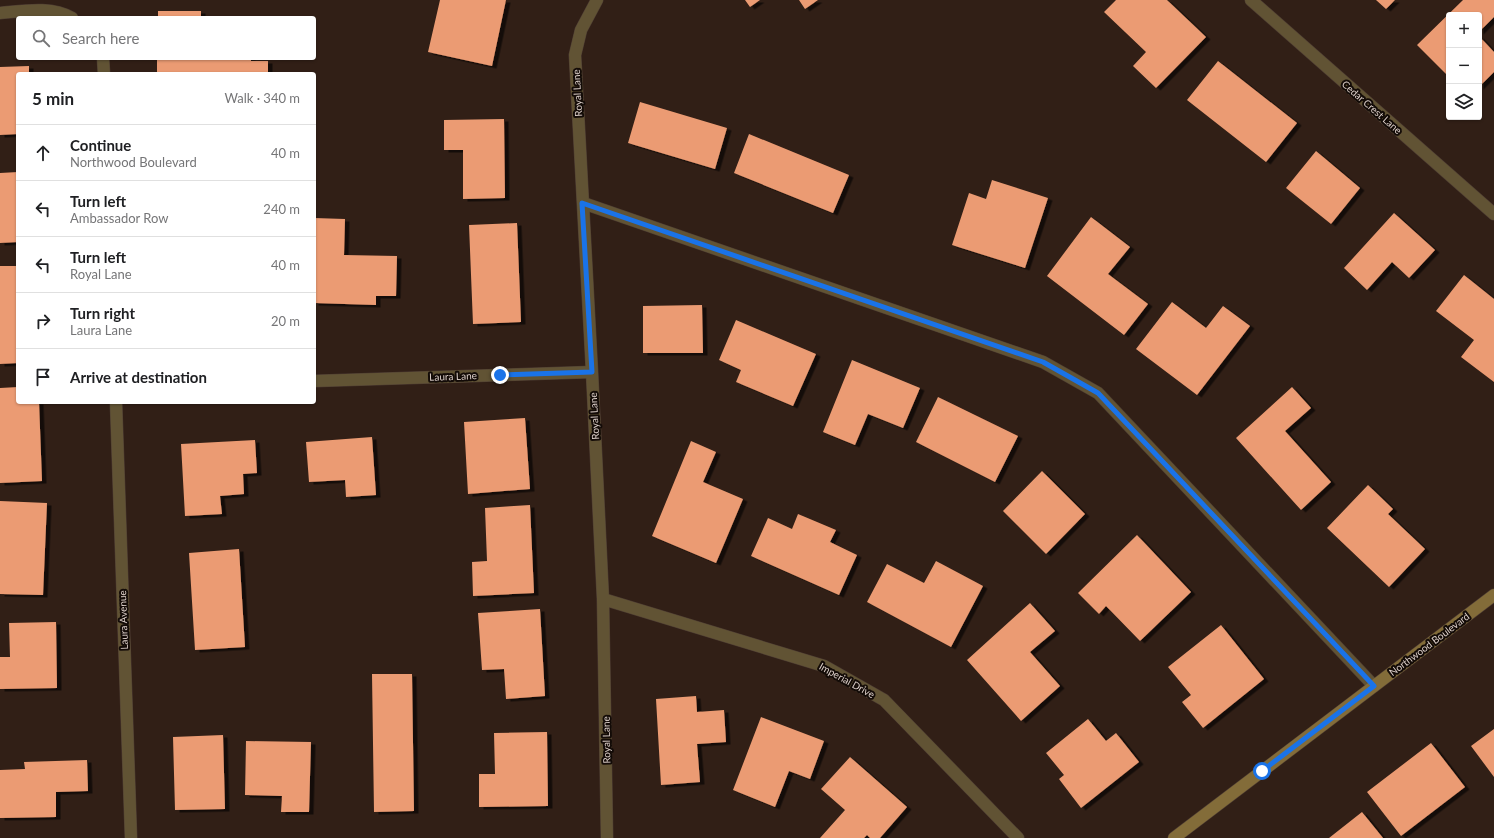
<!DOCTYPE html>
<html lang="en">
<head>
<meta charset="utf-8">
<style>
	:root { --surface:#fff; --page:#f6f6f6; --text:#202124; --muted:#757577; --line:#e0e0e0 }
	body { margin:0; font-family:Lato,sans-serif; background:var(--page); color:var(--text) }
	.controls { position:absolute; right:12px; top:12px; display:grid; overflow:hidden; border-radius:4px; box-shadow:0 1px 3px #0004 }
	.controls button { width:36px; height:36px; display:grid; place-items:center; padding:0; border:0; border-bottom:1px solid var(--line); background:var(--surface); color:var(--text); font:20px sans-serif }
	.stop { position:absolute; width:12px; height:12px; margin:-9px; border:3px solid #1a73e8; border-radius:50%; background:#fff }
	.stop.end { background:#1a73e8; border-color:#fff; box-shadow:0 1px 4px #0008 }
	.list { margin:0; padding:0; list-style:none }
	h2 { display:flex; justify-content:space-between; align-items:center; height:52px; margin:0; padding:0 16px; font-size:17px }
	h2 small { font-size:13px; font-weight:400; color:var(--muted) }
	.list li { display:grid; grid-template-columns:26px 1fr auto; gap:12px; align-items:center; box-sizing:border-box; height:56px; padding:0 16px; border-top:1px solid var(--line) }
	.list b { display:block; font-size:15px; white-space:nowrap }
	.list p { margin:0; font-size:13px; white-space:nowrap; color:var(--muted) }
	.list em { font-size:13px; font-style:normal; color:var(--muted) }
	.icon { flex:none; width:22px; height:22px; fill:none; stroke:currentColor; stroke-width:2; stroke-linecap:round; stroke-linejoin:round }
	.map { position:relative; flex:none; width:1494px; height:838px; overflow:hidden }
	.search { position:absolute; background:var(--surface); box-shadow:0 1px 3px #0004; left:16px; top:16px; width:300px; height:44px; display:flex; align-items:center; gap:10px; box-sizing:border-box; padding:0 14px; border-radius:4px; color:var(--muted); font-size:15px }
	.panel { position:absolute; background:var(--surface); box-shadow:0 1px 3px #0004; left:16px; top:72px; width:300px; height:332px; border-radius:4px }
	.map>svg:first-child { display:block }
	.building { fill:#eb9b73; filter:url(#shadow) }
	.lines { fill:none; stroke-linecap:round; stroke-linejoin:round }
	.street-casing { stroke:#4d3c33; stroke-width:13 }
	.secondary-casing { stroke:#4d3c33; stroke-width:13 }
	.street { stroke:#615334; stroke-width:12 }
	.secondary { stroke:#836c39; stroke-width:12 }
	.route { stroke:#1a73e8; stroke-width:5 }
	.labels { text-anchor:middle; stroke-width:4; stroke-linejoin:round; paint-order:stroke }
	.street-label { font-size:10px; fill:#dfd2cc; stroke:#130b07 }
</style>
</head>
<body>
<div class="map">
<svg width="1494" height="838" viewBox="0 0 1494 838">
	<defs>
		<filter id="shadow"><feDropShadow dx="4.5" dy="2.5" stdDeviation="0" flood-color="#0009"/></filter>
	</defs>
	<rect width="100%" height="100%" fill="#311f16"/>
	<path class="building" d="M440,0h66l-14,66 -64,-14z
		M745,0h15l-10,7z
		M799,0h19l-13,9z
		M1116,0h51l39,37 -50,51 -23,-22 13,-14 -42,-40z
		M1376,0h19l-9,9z
		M1463,0h31v17l-15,15v-17h-30v62l-32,-32z
		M158,11h43v7h-43z
		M1479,36l15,16v20l-15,15z
		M157,58h94v3h17v13h-111z
		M1218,61l79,62 -31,39 -79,-62z
		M29,66v8h-11v60l-18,1v-68z
		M640,102l87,26 -12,41 -87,-26z
		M504,119l1,79 -42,1v-49h-19v-30z
		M749,134l100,41 -16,38 -99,-40z
		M1316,151l44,37 -29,36 -45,-36z
		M18,172v70l-18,1v-70z
		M992,180l56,18 -23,70 -73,-23 17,-52 17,6z
		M1394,213l41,37 -26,28 -17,-16 -25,28 -23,-22z
		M1091,217l39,30 -22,27 40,30 -24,31 -77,-59z
		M314,218l31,1 -1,36 53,1 -1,40h-20v9l-62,-2z
		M517,223l4,99 -48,2 -4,-99z
		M0,266h18v97l-18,1z
		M1464,275l30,24v83l-33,-25 13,-17 -38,-29z
		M1172,302l34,26 17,-22 27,20 -53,69 -61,-46z
		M702,305l1,48h-60v-47z
		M736,320l80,34 -23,52 -57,-24 5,-12 -22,-10z
		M852,360l68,28 -17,40 -35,-14 -13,31 -32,-13z
		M18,387v15h21l3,79 -42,2v-95z
		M1292,387l19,21 -26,23 46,51 -30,28 -65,-72z
		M938,397l80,39 -23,46 -79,-40z
		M525,418l5,71 -62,5 -4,-72z
		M372,437l4,58 -30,2 -1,-17 -36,2 -3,-40z
		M255,440l2,33 -14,1 1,20 -24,2 2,18 -37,2 -4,-72z
		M691,441l25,11 -13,30 40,17 -27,64 -64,-27z
		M1042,471l43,43 -39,40 -43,-43z
		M1368,485l25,24 -5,5 37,35 -36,38 -62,-59z
		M0,501l47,2 -4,92 -43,-1z
		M530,505l4,88 -61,3 -1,-34 15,-1 -2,-53z
		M798,514l38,16 -6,12 27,13 -18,40 -88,-39 17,-38 24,11z
		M1137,535l54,57 -51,49 -34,-35 -7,8 -21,-21z
		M239,549l6,98 -50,3 -6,-97z
		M936,561l47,25 -32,61 -84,-45 20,-38 37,19z
		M1030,603l25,28 -25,21 30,34 -39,35 -54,-61z
		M540,609l5,87 -39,3 -2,-30 -22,1 -4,-57z
		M56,622l1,66 -57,1v-32h10l-1,-34z
		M1221,625l43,54 -61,49 -21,-26 9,-7 -23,-28z
		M372,674h40l2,137 -40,1z
		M696,696l1,16 27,-2 2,32 -29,2 3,38 -39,3 -5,-86z
		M761,717l63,24 -14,38 -21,-8 -14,36 -42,-17z
		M1088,719l18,22 10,-8 23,29 -58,46 -22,-29 5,-4 -18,-22z
		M1494,729v48l-23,-31z
		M547,732l1,74 -69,1v-33h16l-1,-41z
		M223,735l2,74 -50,1 -2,-73z
		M246,741l65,1 -2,70h-28l1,-16 -37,-1z
		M1431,743l34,44 -64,49 -34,-44z
		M850,757l57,50 -27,31h-10l-3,-3 -3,3h-44l25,-28 -24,-21z
		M87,760l1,31 -32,1v25l-56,1v-48l25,-1 -1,-7z
		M1362,812l21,26h-54z"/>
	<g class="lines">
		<g class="street-casing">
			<path id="street" d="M597,0l-16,30 -6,25 17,317 11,227 4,239
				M1251,0l243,214
				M0,13c24,-2 51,-7 72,5
				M103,58l1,16
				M583,203l460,159 55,31 276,293
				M314,381l278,-9
				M116,402l15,436
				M603,599l221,67 60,34 134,138"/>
		</g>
		<g class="secondary-casing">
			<path id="secondary" d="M1174,838l320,-243"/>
		</g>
		<use href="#street" class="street"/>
		<use href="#secondary" class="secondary"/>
	</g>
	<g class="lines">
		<path class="route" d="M500,375l92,-3 -10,-169 461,159 55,31 276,293 -112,85"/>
	</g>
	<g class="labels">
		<g class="street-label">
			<text transform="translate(577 93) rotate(-93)" y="4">Royal Lane</text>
			<text transform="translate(1372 107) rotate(41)" y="4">Cedar Crest Lane</text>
			<text transform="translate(453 376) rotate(-2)" y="4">Laura Lane</text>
			<text transform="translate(594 416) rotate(-93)" y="4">Royal Lane</text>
			<text transform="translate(123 620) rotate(-92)" y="4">Laura Avenue</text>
			<text transform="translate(1429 644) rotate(-37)" y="4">Northwood Boulevard</text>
			<text transform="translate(847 680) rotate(29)" y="4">Imperial Drive</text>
			<text transform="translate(606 740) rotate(-91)" y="4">Royal Lane</text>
		</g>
	</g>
</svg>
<div class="controls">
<button>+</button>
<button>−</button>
<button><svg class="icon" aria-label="layers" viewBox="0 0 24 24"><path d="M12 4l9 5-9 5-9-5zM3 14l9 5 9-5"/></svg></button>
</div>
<div class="stop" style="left:1262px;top:771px"></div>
<div class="stop end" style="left:500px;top:375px"></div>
<div class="search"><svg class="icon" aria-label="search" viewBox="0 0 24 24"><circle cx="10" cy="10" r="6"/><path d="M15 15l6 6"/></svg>Search here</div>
<section class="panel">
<h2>5 min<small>Walk · 340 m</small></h2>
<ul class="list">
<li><svg class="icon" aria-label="ahead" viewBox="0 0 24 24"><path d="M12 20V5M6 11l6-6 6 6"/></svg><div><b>Continue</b><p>Northwood Boulevard</p></div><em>40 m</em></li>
<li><svg class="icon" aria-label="left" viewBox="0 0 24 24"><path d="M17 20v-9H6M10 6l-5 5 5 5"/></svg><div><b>Turn left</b><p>Ambassador Row</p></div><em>240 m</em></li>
<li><svg class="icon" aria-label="left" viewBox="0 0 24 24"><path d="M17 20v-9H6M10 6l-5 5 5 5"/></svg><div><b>Turn left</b><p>Royal Lane</p></div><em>40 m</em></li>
<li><svg class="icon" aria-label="right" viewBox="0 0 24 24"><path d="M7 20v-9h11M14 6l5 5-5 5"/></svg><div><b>Turn right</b><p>Laura Lane</p></div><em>20 m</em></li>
<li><svg class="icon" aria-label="arrive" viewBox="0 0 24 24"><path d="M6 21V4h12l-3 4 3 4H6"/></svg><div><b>Arrive at destination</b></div></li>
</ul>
</section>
</div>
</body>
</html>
